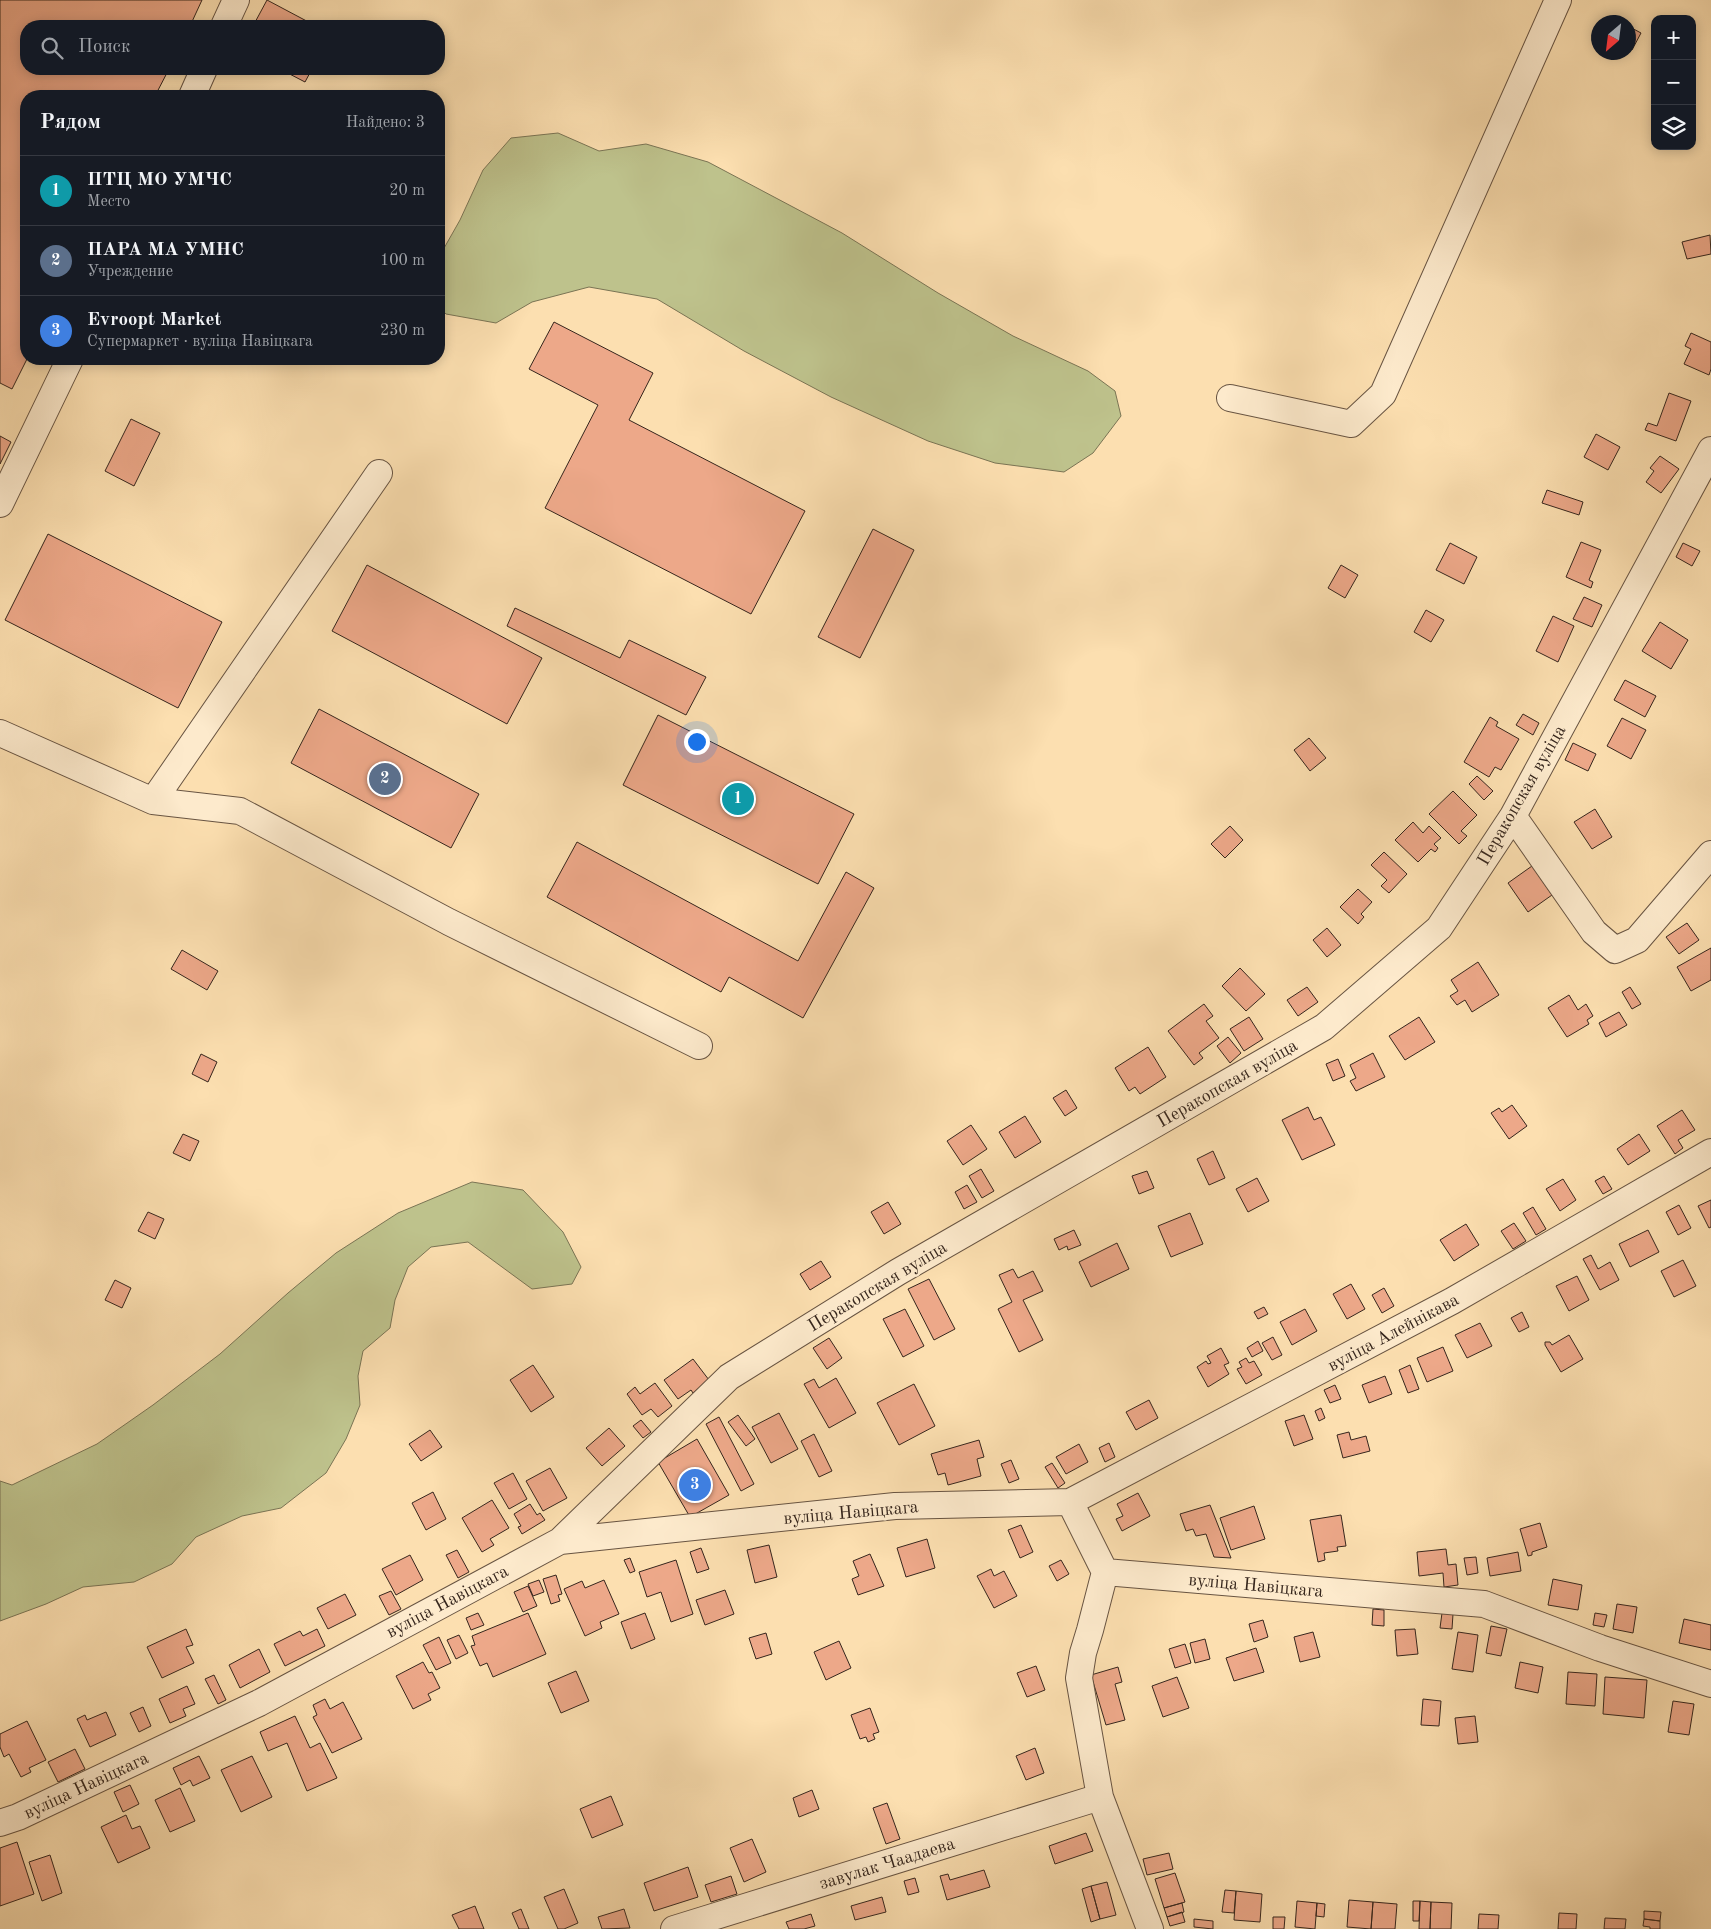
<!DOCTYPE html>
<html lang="ru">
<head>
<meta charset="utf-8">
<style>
	:root { --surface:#171b24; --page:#242831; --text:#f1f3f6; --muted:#9ea1a6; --line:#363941; --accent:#ea580c }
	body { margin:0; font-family:"Old Standard TT",serif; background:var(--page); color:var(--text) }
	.controls { position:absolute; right:15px; top:15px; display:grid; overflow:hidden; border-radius:10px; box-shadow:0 2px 12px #0003 }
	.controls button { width:45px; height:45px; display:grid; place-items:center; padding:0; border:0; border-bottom:1px solid var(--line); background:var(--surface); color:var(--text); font:25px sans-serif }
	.compass { position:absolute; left:1591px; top:15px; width:45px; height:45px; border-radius:50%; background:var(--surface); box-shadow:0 2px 12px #0003; rotate:208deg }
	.you { position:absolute; left:696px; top:741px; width:18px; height:18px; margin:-12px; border:4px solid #fff; border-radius:50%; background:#1a73e8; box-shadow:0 0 0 8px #1a73e833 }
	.badge { display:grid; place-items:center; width:32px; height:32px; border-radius:50%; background:var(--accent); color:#fff; font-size:16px; font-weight:700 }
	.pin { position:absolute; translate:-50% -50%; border:2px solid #fff; box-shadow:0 1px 5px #0006 }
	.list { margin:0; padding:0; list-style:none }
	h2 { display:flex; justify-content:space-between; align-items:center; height:65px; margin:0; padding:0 20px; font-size:21px }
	h2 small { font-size:16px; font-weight:400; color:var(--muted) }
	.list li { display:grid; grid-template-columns:32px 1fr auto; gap:15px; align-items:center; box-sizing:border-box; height:70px; padding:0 20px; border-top:1px solid var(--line) }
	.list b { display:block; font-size:19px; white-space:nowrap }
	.list p { margin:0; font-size:16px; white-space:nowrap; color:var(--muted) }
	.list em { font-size:16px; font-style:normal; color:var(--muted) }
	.icon { flex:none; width:28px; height:28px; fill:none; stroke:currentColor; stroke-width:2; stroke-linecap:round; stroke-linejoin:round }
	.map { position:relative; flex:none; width:1711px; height:1929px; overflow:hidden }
	.search { position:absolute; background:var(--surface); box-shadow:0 2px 12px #0003; left:20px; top:20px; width:425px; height:55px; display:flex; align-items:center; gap:12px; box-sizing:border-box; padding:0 18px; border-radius:20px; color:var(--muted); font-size:19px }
	.panel { position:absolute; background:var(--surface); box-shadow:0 2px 12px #0003; left:20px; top:90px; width:425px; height:275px; border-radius:20px }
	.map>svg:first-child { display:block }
	.green { fill:#bec28c; stroke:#7a7454 }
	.building { fill:#eda889; stroke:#36261d }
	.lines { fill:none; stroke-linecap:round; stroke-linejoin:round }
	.minor-casing { stroke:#685442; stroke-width:28 }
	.minor { stroke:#fdeacc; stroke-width:26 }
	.labels { text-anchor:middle; stroke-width:5; stroke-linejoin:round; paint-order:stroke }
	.street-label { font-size:18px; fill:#36261d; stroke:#fdeacc }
</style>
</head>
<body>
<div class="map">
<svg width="1711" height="1929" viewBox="0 0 1711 1929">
	<rect width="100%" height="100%" fill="#fcdfb0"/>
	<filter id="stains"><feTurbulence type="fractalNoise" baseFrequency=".004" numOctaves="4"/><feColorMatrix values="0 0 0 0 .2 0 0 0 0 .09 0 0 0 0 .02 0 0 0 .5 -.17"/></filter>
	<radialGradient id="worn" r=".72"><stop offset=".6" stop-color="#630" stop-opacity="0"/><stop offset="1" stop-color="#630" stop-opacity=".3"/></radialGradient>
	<path class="green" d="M558,133l41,18 47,-7 62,18 134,71 96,60 75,43 75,35 27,20 6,25 -28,37 -29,19 -69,-9 -67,-22 -97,-44 -87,-46 -87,-52 -68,-12 -57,15 -36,21 -50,-9 -7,-7v-50l21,-37 23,-50 28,-32z
		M472,1182l51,8 40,42 18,35 -9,17 -40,5 -64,-47 -37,5 -23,20 -13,33 -5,28 -27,23 -5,25 2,29 -14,34 -20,34 -45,35 -39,8 -46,21 -24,27 -38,18 -51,5 -37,17 -46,17v-140l12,4 85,-41 56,-39 67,-51 68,-61 48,-40 62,-40z"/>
	<path class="building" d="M0,0h202l-12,26h-164v43h143l-14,27h-129l1,263 -15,30 -12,-6z
		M267,0l49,26h-63z
		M1628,26l13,7 -9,17 -4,-2z
		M280,69h32l-7,13z
		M1710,235l1,19 -24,5 -5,-17z
		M554,322l99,51 -24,47 176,91 -54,103 -206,-106 53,-103 -69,-36z
		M1691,333l20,9v27l-2,6 -25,-11 7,-15 -6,-3z
		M1669,393l22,8 -15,40 -31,-11 3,-7 9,3z
		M131,419l29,14 -26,53 -29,-15z
		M1596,434l24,13 -12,23 -24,-13z
		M0,436l11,6 -11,22z
		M1660,456l19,13 -18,24 -15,-11 8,-11 -4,-3z
		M1547,490l36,12 -4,13 -37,-12z
		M873,529l41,21 -54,108 -42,-21z
		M48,534l174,88 -44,86 -173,-88z
		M1581,542l20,8 -12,30 4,2 -2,6 -25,-11z
		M1450,543l27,14 -13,27 -28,-14z
		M1683,543l17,8 -8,15 -16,-9z
		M367,565l175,93 -35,66 -175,-93z
		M1341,565l17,10 -13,23 -17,-10z
		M1584,597l18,8 -10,22 -19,-8z
		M515,608l105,50 9,-18 77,37 -20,38 -179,-89z
		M1426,610l18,10 -13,22 -17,-10z
		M1553,616l21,10 -16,36 -22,-11z
		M1660,622l28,18 -17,29 -29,-18z
		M1625,680l31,16 -11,21 -31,-17z
		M319,709l160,85 -28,54 -160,-85z
		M1523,714l16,9 -6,12 -17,-10z
		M658,715l196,99 -36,70 -195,-99z
		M1490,717l8,5 -2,4 23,13 -18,31 -6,-3 -6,10 -25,-15z
		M1622,718l24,12 -15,29 -24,-13z
		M1309,738l17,20 -16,13 -16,-21z
		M1573,743l23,11 -8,17 -23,-11z
		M1477,776l16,15 -9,9 -15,-16z
		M1453,791l24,24 -16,16 6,5 -8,8 -30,-30z
		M1595,809l17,28 -20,12 -18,-27z
		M1413,822l10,11 6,-7 12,12 -7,6 4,4 -2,3 -1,1 -4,-3 -13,13 -23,-22z
		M1230,826l13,14 -18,18 -14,-14z
		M577,842l221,119 48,-89 28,16 -71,130 -74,-41 -8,15 -174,-95z
		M1384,852l23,22 -18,19 -8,-7 6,-6 -16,-15z
		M1532,866l20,29 -24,17 -20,-29z
		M1358,889l14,13 -11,12 3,3 -6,7 -18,-17z
		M1687,923l12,17 -20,14 -13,-17z
		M1327,928l14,17 -14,12 -14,-17z
		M1711,948v32l-20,11 -14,-24z
		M182,950l36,21 -11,19 -36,-21z
		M1478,962l21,33 -27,17 -7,-12 -8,5 -7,-9 8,-5 -7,-11z
		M1240,968l25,26 -19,17 -24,-25z
		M1307,987l11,15 -20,14 -11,-16z
		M1630,987l11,17 -9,5 -10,-17z
		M1569,995l9,15 8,-6 7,12 -6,4 2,4 -22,13 -19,-29z
		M1204,1004l9,12 -7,5 13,17 -20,15 4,5 -9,7 -26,-34z
		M1619,1012l8,13 -21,12 -7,-14z
		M1249,1017l14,22 -19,12 -14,-22z
		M1419,1017l16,25 -30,18 -16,-24z
		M1228,1037l13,16 -11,10 -13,-17z
		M1148,1047l18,30 -26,17 -5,-7 -6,4 -14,-23z
		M1373,1053l12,24 -29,14 -6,-10 6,-3 -6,-13z
		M201,1054l16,8 -9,20 -16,-8z
		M1338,1059l7,17 -12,5 -7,-17z
		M1066,1090l11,18 -12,8 -12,-18z
		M1512,1105l15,21 -18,13 -18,-26 8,-5 3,4z
		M1308,1107l6,13 7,-3 14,28 -33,15 -20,-40z
		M1682,1110l13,20 -17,10 5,8 -8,6 -18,-28z
		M1025,1116l16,26 -26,16 -16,-26z
		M971,1125l16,24 -24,16 -16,-24z
		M183,1134l16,7 -9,20 -17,-8z
		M1639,1134l11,17 -22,14 -11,-16z
		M1213,1151l12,27 -16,7 -12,-26z
		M981,1169l13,22 -12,7 -13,-22z
		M1147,1171l7,17 -15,6 -7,-18z
		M1604,1176l8,13 -9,5 -8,-13z
		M1257,1178l12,23 -21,11 -12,-23z
		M1563,1179l13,21 -16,11 -14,-22z
		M967,1185l10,17 -13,7 -9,-17z
		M1711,1200v27l-2,1 -11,-22z
		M888,1202l13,22 -17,10 -13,-22z
		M1679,1205l12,23 -13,7 -12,-23z
		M1533,1207l13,22 -10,6 -13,-22z
		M148,1212l16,7 -9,20 -17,-8z
		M1190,1213l13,31 -32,13 -13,-31z
		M1514,1223l12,18 -13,8 -12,-18z
		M1466,1224l13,21 -25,16 -14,-21z
		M1074,1230l7,15 -13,5 -1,-4 -8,4 -5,-11z
		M1648,1230l11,22 -29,15 -11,-23z
		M1117,1243l12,26 -38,18 -12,-25z
		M1591,1255l7,14 12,-7 9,18 -19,10 -17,-31z
		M1683,1260l13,26 -22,11 -13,-26z
		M821,1261l10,16 -21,13 -10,-16z
		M1013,1269l5,9 15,-7 10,20 -20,9 20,40 -24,12 -21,-43 14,-7 -13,-27z
		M1577,1276l12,24 -20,11 -13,-25z
		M929,1279l26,50 -21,11 -26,-51z
		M115,1280l16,8 -9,20 -17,-8z
		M1351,1284l14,25 -18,10 -14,-25z
		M1384,1288l10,18 -12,7 -10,-18z
		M1264,1307l4,7 -10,5 -4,-7z
		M905,1309l19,37 -21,11 -20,-38z
		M1305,1309l12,22 -25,14 -12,-23z
		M1522,1312l7,15 -10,5 -8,-14z
		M1480,1323l12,23 -25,12 -12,-23z
		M1569,1335l14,24 -22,13 -16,-27v-3h5l2,3z
		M1273,1337l9,18 -10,5 -10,-17z
		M829,1338l13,20 -15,11 -14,-21z
		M1258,1341l5,10 -11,6 -5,-9z
		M1443,1347l10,24 -26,11 -10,-24z
		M1221,1348l8,15 -5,2 5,9 -21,13 -11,-20 9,-6 2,3 3,-1 -4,-7z
		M1246,1358l3,5 5,-2 8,14 -16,9 -9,-15 5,-2 -3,-5z
		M693,1359l16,21 -16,13 -2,-3 -13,9 -14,-19z
		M533,1365l21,32 -23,15 -21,-32z
		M1410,1365l9,24 -11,4 -9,-23z
		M1385,1376l7,18 -23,9 -7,-18z
		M836,1378l20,35 -27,15 -25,-44 10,-5 5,9z
		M655,1383l17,23 -14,11 -7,-8 -9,6 -15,-21 8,-7 5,7z
		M914,1384l21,42 -36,19 -22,-42z
		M1335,1385l6,14 -11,4 -6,-13z
		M1149,1400l9,18 -22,12 -10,-18z
		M1321,1408l4,10 -6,3 -4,-10z
		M779,1413l19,36 -27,14 -19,-36z
		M738,1415l17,24 -9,7 -18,-24z
		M1304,1415l9,24 -19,7 -9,-25z
		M719,1417l35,67 -13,7 -35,-67z
		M641,1420l10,12 -8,6 -10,-12z
		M609,1428l16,18 -23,20 -16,-18z
		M430,1430l12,17 -21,14 -12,-17z
		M1349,1432l2,8 15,-4 4,15 -27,7 -6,-23z
		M814,1434l18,37 -13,6 -18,-36z
		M697,1439l32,56 -39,22 -32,-55z
		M979,1440l5,17 -7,2 4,17 -33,9 -3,-12 -7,2 -7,-21z
		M1109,1443l6,14 -10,5 -6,-14z
		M1079,1444l9,18 -22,12 -10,-17z
		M1011,1460l8,19 -10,4 -8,-19z
		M1052,1463l13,20 -7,5 -13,-21z
		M550,1468l17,30 -24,13 -17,-30z
		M513,1473l14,26 -18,10 -15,-26z
		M433,1492l13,27 -20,11 -14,-27z
		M1138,1493l12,23 -28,15 -6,-12 7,-3 -6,-12z
		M492,1500l17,28 -19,11 4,6 -12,7 -20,-34z
		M530,1504l7,11 3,-2 5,7 -23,14 -4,-7 3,-1 -7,-12z
		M1210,1505l21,53 -17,-1 -8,-23 -10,2 -3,-7 -7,2 -6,-17z
		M1254,1506l11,33 -34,11 -11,-32z
		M1341,1515l5,31 -9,1 1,4 -14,2 1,7 -7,2 -8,-42z
		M1540,1523l7,24 -15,5v3l-4,1 -8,-27z
		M1021,1525l12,27 -13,6 -12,-28z
		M927,1539l8,29 -29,9 -9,-29z
		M769,1545l8,32 -22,6 -8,-33z
		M701,1548l8,21 -12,4 -7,-21z
		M1446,1549l2,16 8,-1 2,21 -14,2 -1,-14 -24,3 -2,-24z
		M457,1550l12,22 -11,6 -12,-23z
		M1518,1552l3,19 -31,5 -3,-18z
		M870,1554l14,32 -26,9 -6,-16 7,-3 -6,-15z
		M410,1555l13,25 -27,15 -14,-26z
		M1476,1557l2,16 -11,2 -3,-17z
		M630,1558l5,13 -5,2 -6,-13z
		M676,1560l17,54 -22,8 -10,-30 -14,5 -8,-25z
		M1061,1560l8,14 -12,7 -8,-15z
		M991,1569l3,7 10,-5 13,25 -23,12 -17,-32z
		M556,1575l6,19 -4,1 2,6 -9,3 -8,-25z
		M1553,1579l29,6 -4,25 -30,-5z
		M539,1580l5,12 -11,4 -5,-12z
		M604,1580l15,34 -19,8 2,6 -17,8 -21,-47 18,-8 3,7z
		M528,1586l9,20 -14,6 -9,-20z
		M725,1590l9,24 -29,11 -9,-25z
		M391,1591l10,18 -12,6 -10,-19z
		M345,1594l11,21 -28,14 -11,-21z
		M1617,1604l20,3 -4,26 -20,-4z
		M1373,1609l11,1v16l-12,-1z
		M478,1613l6,12 -13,5 -5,-12z
		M528,1613l18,41 -53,23 -6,-14 -7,3 -9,-20 4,-1 -3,-9z
		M645,1613l10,26 -24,10 -10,-27z
		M1442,1613l11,1 -1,15 -12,-1z
		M1595,1613l12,2 -3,12 -11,-2z
		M1684,1619l27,6v25l-32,-7z
		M1263,1620l5,17 -14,5 -5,-18z
		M1491,1626l16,3 -6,27 -15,-3z
		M186,1629l7,16 -7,2 8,16 -32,15 -15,-31z
		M317,1629l8,17 -40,20 -11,-22 26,-13 3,5z
		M1415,1629l3,25 -21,2 -2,-26z
		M1313,1632l7,25 -20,5 -6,-25z
		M1458,1632l20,3 -5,37 -21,-3z
		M766,1633l6,21 -16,5 -7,-21z
		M459,1635l9,18 -12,6 -9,-19z
		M439,1637l12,26 -15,7 -13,-25z
		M1205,1639l5,20 -15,4 -5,-20z
		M839,1641l12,27 -25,12 -12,-28z
		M1185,1644l6,19 -16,5 -6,-19z
		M1256,1648l8,24 -30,9 -8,-23z
		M259,1649l11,23 -30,16 -11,-23z
		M423,1662l6,11 3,-1 8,16 -12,6 3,6 -18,9 -17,-33z
		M1520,1662l23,5 -5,26 -23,-5z
		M1036,1666l9,24 -18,7 -10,-24z
		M1118,1667l4,15 -7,2 10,36 -19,5 -15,-50z
		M576,1671l13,30 -28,12 -13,-30z
		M1568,1672l29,2 -2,32 -29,-2z
		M214,1675l12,25 -8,4 -13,-25z
		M1177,1677l12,31 -26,9 -11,-31z
		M1605,1677l42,3 -3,38 -41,-4z
		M187,1686l8,18 -12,5 3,7 -16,7 -11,-24z
		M325,1699l5,10 13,-7 19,37 -30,14 -19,-36 4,-2 -4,-10z
		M1423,1699l18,2 -2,25 -18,-1z
		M1673,1701l21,3 -5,31 -21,-3z
		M143,1707l8,19 -12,6 -9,-19z
		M870,1708l9,24 -6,2 2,5 -7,3 -2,-5 -6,2 -9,-24z
		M106,1712l10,23 -26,12 -13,-28 8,-4 2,5z
		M295,1716l15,32 10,-5 17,35 -30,13 -20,-48 -19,8 -8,-19z
		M1475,1716l3,26 -20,2 -3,-26z
		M27,1721l19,39 -17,8 2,4 -10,5 -12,-23 -5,3 -4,-10v-13z
		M1035,1748l9,25 -18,7 -10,-24z
		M75,1749l10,20 -27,13 -10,-20z
		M199,1756l11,22 -17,8 -3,-6 -9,5 -8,-17z
		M252,1756l20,41 -31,15 -20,-42z
		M130,1785l9,19 -16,8 -9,-20z
		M180,1788l15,33 -25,11 -15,-32z
		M812,1790l7,19 -20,8 -6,-19z
		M611,1796l12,29 -31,13 -12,-29z
		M887,1803l13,36 -14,5 -13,-36z
		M126,1815l6,14 8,-3 10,22 -32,15 -17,-36z
		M1086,1833l7,18 -38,13 -6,-18z
		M752,1839l14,33 -22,10 -14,-34z
		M17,1842l17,52 -34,12v-58z
		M1169,1853l4,16 -26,6 -4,-16z
		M50,1855l12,38 -20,8 -13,-39z
		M688,1867l10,30 -44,14 -10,-28z
		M984,1870l6,17 -43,13 -7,-24 8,-2 2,6z
		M1175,1873l10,29 -21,6 -9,-29z
		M731,1876l6,18 -26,8 -6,-17z
		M915,1878l4,14 -11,3 -4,-14z
		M1107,1882l9,33 -16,4 -9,-33z
		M1091,1886l9,33 -9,3 -9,-33z
		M564,1889l14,34 -14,6h-6l-14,-32z
		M1225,1890l11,1 -2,22 -12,-1z
		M1236,1891l26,3 -2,28 -26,-2z
		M882,1897l4,15 -31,8 -4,-14z
		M1349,1900l24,2 -2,27 -24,-2z
		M1297,1901l20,2 -2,26 -20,-2z
		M1413,1901h7l-1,20h-6z
		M1420,1901l11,1 -1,27h-11z
		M1373,1902l24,2 -2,25h-24z
		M1431,1902l21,1 -1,26h-21z
		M1182,1903l2,9 -17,5 -3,-9z
		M1317,1903l8,1 -1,13 -8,-1z
		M475,1906l9,23h-25l-7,-14z
		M521,1909l8,20h-10l-7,-16z
		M624,1909l6,19 -28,1 -4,-12z
		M1644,1911l17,1 -1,9 -16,-2z
		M1182,1912l3,10 -15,4 -3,-9z
		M1559,1913l18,1 -1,15h-18z
		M811,1914l4,12 -11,3h-15l-3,-7z
		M1479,1914l20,1 -1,14h-20z
		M1273,1917h12l-1,12h-11z
		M1605,1918l21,1 -1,10h-21z
		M1194,1919l19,2v8l-19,-2z
		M1644,1919l16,2v8h-10v-2l-7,-1z"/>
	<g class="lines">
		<g class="minor-casing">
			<path id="minor" d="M224,26l12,-26
				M192,96l12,-27
				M1230,398l121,26 32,-30 175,-394
				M0,504l70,-145
				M0,733l153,68 87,10 209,111 250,124
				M153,801l226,-328
				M1513,816l81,116 21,18 22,-10 74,-86
				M1070,1502l382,-201 259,-149
				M560,1541l169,-164 169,-105 426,-245 115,-99 74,-112 198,-366
				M1105,1572l-15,58 -7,23 -4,25 21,119 50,132
				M0,1823l18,-6 241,-114 301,-162 335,-35 175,-4 35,70 379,32 116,44 111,36
				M674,1929l426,-132"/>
		</g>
		<use href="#minor" class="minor"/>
	</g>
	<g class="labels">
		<g class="street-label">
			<text transform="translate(1521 795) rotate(-60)" y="6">Перакопская вуліца</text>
			<text transform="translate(1227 1083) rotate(-30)" y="6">Перакопская вуліца</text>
			<text transform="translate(877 1286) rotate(-31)" y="6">Перакопская вуліца</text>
			<text transform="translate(1393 1332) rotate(-28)" y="6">вуліца Алейнікава</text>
			<text transform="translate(851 1512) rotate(-5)" y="6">вуліца Навіцкага</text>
			<text transform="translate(1256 1585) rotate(5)" y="6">вуліца Навіцкага</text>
			<text transform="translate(447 1601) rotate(-28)" y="6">вуліца Навіцкага</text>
			<text transform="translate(86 1785) rotate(-25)" y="6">вуліца Навіцкага</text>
			<text transform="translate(887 1863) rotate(-17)" y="6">завулак Чаадаева</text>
		</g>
	</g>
	<rect width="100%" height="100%" filter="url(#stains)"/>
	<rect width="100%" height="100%" fill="url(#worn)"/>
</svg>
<div class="controls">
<button>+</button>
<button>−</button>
<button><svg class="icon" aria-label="layers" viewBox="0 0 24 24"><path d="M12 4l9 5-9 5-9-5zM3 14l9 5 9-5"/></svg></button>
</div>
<svg class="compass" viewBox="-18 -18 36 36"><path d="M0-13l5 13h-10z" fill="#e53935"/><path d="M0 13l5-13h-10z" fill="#9ea1a6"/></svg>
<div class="you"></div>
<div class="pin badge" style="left:738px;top:799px;background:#0f9aa8">1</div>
<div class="pin badge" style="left:385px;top:779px;background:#5c6f8a">2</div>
<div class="pin badge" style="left:695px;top:1485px;background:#3f7fe0">3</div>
<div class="search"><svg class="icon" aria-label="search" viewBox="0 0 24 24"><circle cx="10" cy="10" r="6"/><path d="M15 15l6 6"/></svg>Поиск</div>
<section class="panel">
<h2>Рядом<small>Найдено: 3</small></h2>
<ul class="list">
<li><span class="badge" style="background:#0f9aa8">1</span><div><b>ПТЦ МО УМЧС</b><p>Место</p></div><em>20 m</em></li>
<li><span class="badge" style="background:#5c6f8a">2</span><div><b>ПАРА МА УМНС</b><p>Учреждение</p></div><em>100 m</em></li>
<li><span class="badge" style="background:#3f7fe0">3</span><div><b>Evroopt Market</b><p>Супермаркет · вуліца Навіцкага</p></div><em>230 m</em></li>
</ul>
</section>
</div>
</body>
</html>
